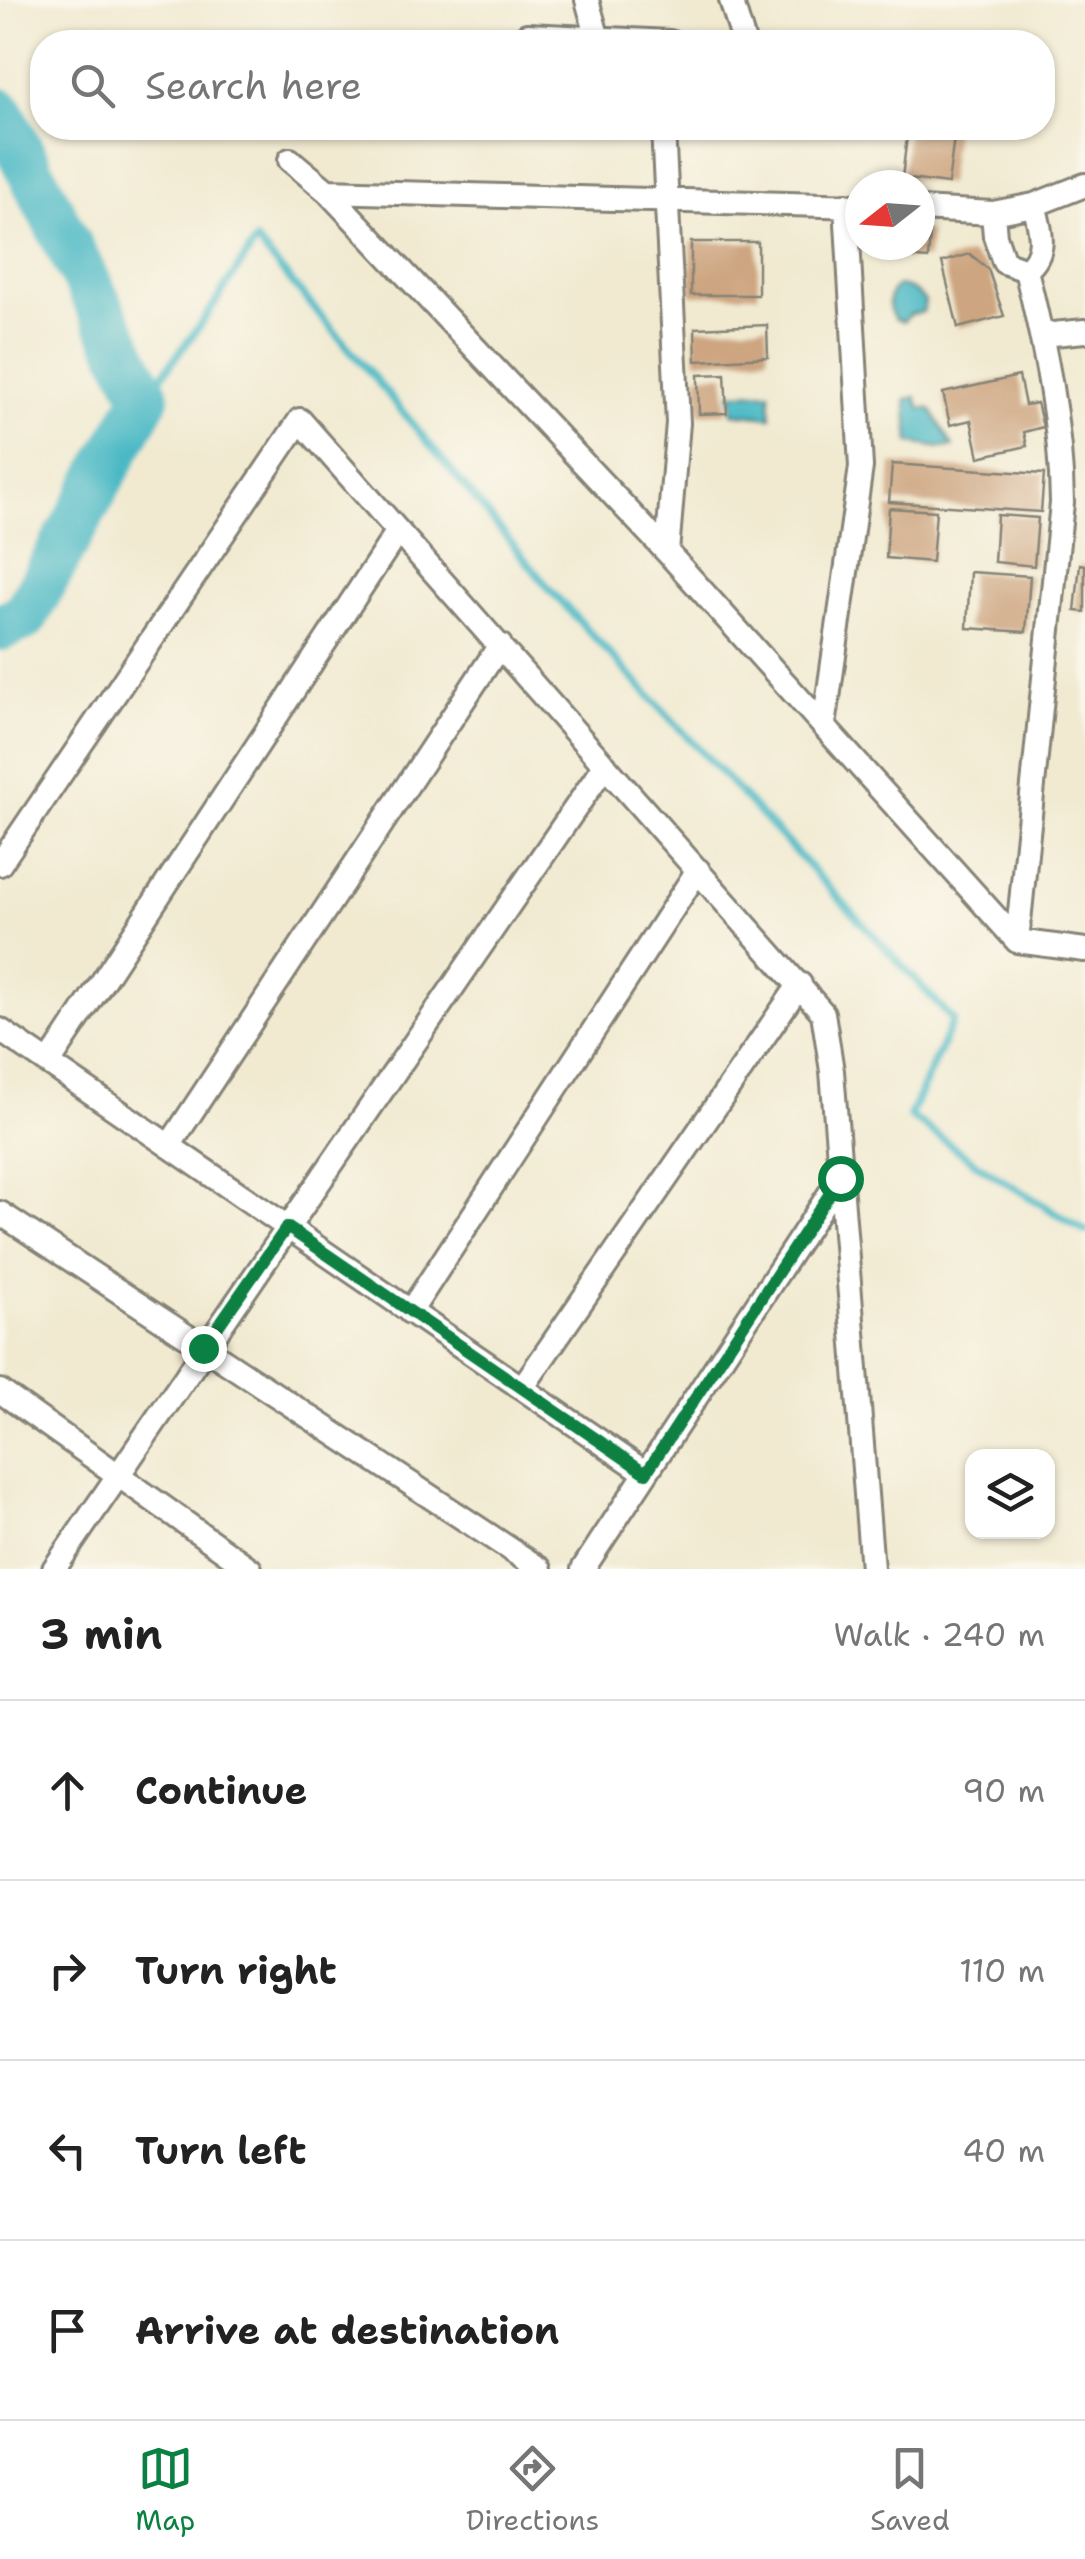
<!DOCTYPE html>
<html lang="en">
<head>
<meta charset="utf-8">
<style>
	:root { --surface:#fff; --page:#f2f2f2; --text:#222; --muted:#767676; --line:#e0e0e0; --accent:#0b8043 }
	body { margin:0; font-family:"Shantell Sans",sans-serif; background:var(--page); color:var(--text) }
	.controls { position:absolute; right:30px; bottom:30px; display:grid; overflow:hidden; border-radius:20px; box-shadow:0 2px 8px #0004 }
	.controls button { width:90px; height:90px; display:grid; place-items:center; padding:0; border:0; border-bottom:2px solid var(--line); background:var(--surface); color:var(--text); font:50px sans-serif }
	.compass { position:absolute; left:845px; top:170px; width:90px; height:90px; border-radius:50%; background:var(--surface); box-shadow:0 2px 8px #0004; rotate:253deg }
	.stop { position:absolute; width:30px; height:30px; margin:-22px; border:8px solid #0b8043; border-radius:50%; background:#fff }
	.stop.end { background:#0b8043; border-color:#fff; box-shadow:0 2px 10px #0008 }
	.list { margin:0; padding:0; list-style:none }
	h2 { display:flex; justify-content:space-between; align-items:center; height:130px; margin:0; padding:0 40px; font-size:42px }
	h2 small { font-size:32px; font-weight:400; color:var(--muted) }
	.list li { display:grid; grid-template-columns:65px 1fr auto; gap:30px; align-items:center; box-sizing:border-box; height:180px; padding:0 40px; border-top:2px solid var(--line) }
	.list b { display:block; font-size:38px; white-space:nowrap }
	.list em { font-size:32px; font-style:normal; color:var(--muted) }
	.icon { flex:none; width:55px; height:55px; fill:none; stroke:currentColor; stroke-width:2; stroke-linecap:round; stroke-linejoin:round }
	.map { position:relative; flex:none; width:1085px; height:1569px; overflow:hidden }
	.search { position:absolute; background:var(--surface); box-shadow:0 2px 8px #0004; left:30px; right:30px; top:30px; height:110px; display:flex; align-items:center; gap:25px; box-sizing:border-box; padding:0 35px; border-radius:40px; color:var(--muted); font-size:38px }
	.sheet { height:850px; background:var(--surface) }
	nav { display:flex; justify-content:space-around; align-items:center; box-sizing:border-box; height:140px; border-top:2px solid var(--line); background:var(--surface); font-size:28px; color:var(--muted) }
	nav a { display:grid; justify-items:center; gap:5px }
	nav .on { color:var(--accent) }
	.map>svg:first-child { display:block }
	.water { fill:#4cb9c5; stroke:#346a70; stroke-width:2.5 }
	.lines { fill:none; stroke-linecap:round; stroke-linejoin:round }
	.stream { stroke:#4cb9c5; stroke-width:8 }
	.river { stroke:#4cb9c5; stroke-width:48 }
	.building { fill:#cda580 }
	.street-casing { stroke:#868376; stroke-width:28 }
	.street { stroke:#fff; stroke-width:22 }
	.route { stroke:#0b8043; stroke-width:12 }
</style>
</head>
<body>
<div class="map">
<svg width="1085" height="1569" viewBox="0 0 1085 1569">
	<rect width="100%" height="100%" fill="#fbf7ec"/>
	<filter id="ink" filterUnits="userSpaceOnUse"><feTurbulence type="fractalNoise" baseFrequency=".01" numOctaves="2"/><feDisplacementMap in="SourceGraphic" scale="20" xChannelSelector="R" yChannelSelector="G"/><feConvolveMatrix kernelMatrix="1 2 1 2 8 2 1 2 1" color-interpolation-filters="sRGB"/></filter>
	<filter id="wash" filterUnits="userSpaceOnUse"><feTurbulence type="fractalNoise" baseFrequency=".0048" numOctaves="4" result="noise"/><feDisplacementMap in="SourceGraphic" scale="40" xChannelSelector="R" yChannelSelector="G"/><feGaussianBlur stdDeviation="2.25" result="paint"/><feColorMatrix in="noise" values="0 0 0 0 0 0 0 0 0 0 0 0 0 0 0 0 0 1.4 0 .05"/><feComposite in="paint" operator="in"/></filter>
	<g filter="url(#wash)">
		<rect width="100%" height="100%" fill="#f1ead1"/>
		<path class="water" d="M897,286c13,1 19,5 28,15l-2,11 -12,2 -8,8 -8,-3c-8,-11 -9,-24 2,-33z
			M770,392l1,25 -38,-4 -2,-20z
			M916,397l4,11 11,1 22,38 -13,1 -30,-5 -4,-44z"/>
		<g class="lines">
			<path class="stream" d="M146,397l55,-73 55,-83 116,134 180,217 401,428 -43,96 73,52 102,63"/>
			<path class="river" d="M0,112l146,285 -122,220 -24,10"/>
		</g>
		<g id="blocks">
			<path class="building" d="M908,128l47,2 -7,54 -46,-6z
				M920,232h10l-2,27 -24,-2 1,-12h15z
				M691,242h67v53h-67z
				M970,254l18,15 16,47 -46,12 -16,-66z
				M767,325l1,32 -72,4 -1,-33z
				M725,374l2,39 -28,1 -1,-39z
				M1019,376l6,29 12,-2 6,24 -19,5 3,14 -48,11 -8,-37 -21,5 -7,-32z
				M892,464l152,10 -3,38 -152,-10z
				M889,508l47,3 -4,51 -46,-4z
				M997,515l41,3 -4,48 -40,-4z
				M1080,564l5,1v47l-10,-1z
				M970,572l60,4 -4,56 -59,-4z"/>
		</g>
	</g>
	<g filter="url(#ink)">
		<use href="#blocks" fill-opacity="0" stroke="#868376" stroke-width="2.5"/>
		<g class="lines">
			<g class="street-casing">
				<path id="street" d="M587,0l11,39 5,3
					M731,0l13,42
					M527,35l143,7
					M663,128l15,295 -11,129
					M290,160l37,31 340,361 350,389 68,9
					M327,191l533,15
					M920,209l73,4 41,-8 51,-20
					M993,213l2,23 9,26 22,8
					M1026,270c22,-17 15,-40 8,-65
					M1042,335l43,-4
					M824,726l37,-259 -15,-262
					M0,864l300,-444 523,593 9,58 40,498
					M1017,941l45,-438c-1,-79 -17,-156 -36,-233
					M0,1030l646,443
					M49,1063l349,-532
					M169,1146l331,-501
					M0,1213l540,356
					M410,1312l288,-442
					M522,1388l278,-404
					M0,1391l250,178
					M54,1569l551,-804
					M583,1569l257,-391"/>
			</g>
			<use href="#street" class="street"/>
		</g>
	</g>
	<g class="lines" filter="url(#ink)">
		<path class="route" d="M203,1348l84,-121 359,246 194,-295"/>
	</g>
</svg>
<div class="controls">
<button><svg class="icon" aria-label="layers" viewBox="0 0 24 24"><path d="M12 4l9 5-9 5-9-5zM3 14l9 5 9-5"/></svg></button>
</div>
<svg class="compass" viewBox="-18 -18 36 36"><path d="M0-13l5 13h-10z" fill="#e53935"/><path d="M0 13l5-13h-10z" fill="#767676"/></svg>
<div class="stop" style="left:840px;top:1178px"></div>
<div class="stop end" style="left:203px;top:1348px"></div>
<div class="search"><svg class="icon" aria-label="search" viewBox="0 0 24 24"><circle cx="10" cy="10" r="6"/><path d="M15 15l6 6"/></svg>Search here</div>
</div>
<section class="sheet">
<h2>3 min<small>Walk · 240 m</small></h2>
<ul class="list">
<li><svg class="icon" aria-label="ahead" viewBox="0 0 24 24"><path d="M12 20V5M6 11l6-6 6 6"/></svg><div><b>Continue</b></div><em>90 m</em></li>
<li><svg class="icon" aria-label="right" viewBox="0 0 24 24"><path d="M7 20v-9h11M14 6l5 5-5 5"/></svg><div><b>Turn right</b></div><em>110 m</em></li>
<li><svg class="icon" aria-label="left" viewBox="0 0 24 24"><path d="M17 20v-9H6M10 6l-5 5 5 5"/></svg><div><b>Turn left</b></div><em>40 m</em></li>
<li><svg class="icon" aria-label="arrive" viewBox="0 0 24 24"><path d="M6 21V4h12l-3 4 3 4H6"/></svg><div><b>Arrive at destination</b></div></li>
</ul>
</section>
<nav>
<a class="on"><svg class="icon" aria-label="map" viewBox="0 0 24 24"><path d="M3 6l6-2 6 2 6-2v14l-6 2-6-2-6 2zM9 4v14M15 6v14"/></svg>Map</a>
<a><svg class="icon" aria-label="directions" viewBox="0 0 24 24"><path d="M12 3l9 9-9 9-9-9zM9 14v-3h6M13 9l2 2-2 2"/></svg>Directions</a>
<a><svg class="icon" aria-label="saved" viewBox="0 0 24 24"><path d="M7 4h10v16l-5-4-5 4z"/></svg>Saved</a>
</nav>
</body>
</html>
